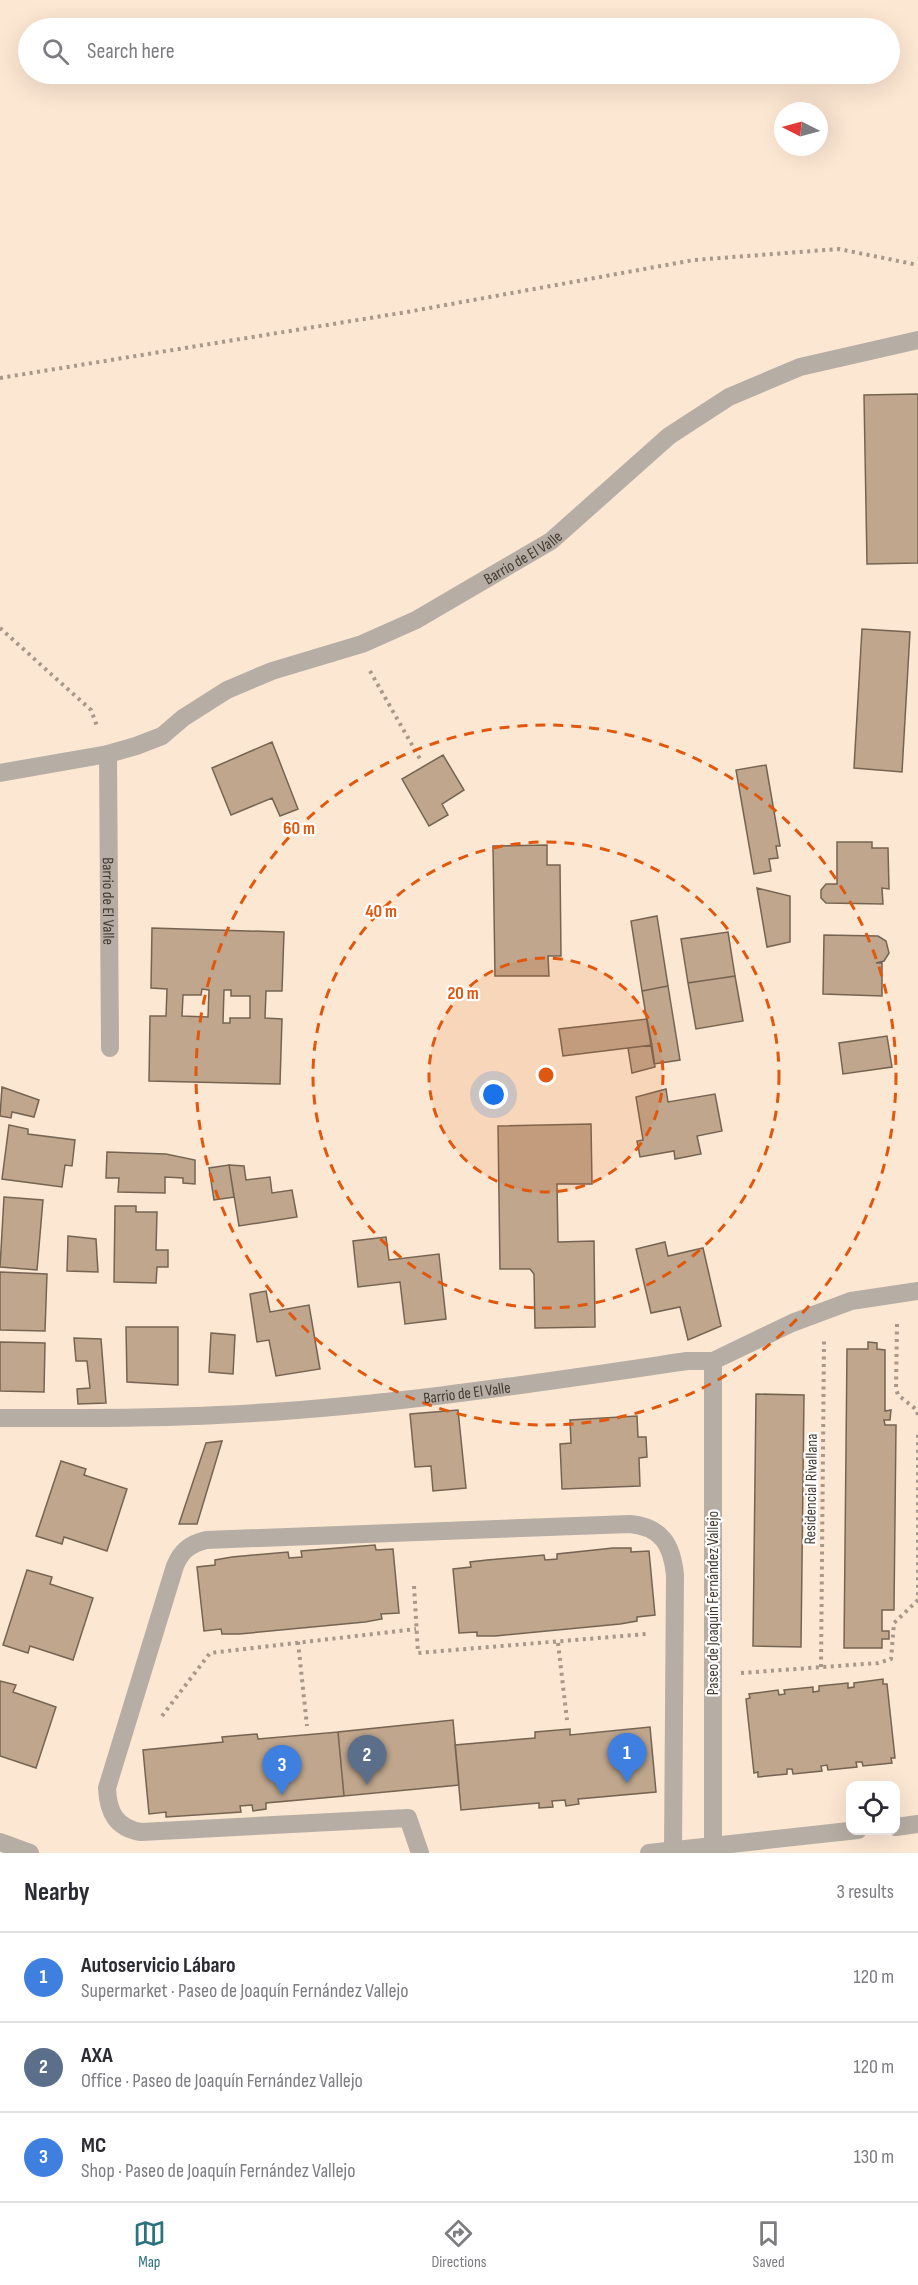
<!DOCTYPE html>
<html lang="en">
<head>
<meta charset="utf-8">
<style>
	:root { --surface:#fff; --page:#f2f2f3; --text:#2b2b33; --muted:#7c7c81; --line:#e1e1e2; --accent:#2c737f }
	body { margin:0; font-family:"Sofia Sans Condensed",sans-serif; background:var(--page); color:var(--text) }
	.controls { position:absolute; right:18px; bottom:18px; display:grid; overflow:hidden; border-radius:12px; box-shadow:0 6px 24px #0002 }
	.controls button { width:54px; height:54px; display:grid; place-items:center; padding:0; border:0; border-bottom:2px solid var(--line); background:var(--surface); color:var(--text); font:30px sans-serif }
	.compass { position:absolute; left:774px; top:102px; width:54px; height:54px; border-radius:50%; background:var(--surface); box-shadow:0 6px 24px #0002; rotate:276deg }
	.you { position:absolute; left:494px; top:1095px; width:21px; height:21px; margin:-15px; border:4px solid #fff; border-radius:50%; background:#1a73e8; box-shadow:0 0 0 9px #1a73e833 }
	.badge { display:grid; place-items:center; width:39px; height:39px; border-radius:50%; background:var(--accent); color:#fff; font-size:20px; font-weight:700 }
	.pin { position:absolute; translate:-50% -50px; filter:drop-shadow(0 2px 3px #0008) }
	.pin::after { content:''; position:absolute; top:32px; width:21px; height:18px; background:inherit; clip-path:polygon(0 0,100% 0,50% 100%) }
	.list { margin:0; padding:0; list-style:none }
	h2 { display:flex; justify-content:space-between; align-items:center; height:78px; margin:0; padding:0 24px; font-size:26px }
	h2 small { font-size:20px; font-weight:400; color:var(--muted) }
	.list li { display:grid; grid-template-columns:39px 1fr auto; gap:18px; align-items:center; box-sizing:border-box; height:90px; padding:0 24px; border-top:2px solid var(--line) }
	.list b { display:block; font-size:22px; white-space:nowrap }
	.list p { margin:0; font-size:20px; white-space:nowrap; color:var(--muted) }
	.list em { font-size:20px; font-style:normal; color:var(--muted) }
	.icon { flex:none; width:33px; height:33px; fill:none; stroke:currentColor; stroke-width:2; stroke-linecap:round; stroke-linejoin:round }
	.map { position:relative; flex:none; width:918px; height:1853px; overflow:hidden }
	.search { position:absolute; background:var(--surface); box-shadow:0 6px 24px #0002; left:18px; right:18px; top:18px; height:66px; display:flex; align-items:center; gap:15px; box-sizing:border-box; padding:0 21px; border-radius:33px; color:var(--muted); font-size:22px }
	.sheet { height:348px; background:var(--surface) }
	nav { display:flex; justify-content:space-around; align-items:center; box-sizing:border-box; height:84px; border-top:2px solid var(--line); background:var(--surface); font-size:16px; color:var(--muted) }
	nav a { display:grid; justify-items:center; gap:3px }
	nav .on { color:var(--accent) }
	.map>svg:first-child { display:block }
	.building { fill:#bfa68d; stroke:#766452; stroke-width:1.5; fill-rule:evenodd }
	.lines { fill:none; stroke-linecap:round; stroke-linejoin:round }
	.path { stroke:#a79889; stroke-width:4; stroke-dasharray:3 4.5; stroke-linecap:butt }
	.minor { stroke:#b6ada4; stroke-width:18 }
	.ring { fill:none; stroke:#e0580e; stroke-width:3; stroke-dasharray:10 8 }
	.labels { text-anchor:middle; stroke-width:4.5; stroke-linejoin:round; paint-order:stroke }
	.street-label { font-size:16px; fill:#433b32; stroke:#fff }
	.centre { fill:#e0580e; stroke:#fff; stroke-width:3 }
	.ring-label { font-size:18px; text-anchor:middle; font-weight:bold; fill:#e0580e; stroke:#fff; stroke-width:4.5; stroke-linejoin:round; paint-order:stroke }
</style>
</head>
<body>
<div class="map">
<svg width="918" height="1853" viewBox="0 0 918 1853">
	<rect width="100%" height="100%" fill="#fce7d2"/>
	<path class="building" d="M918,394v169l-51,1 -3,-169z
		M862,629l48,3 -8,140 -48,-4z
		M272,742l26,67 -18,7 -8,-18 -41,17 -19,-47z
		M443,755l21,35 -22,14 6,11 -19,11 -27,-47z
		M766,765l14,81h-4l2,12 -9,1 2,12 -17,3 -18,-104z
		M837,842h35v6h16l1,41 -7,-1 1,16 -57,-1 -5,-5v-8l5,-6h11z
		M547,845v20h13l1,91h-13l1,20h-54l-2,-130z
		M757,888l33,8v46l-23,5z
		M657,916l11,70 -26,5 -11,-70z
		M152,928l132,4 -2,59h-16l-1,27 17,1 -2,65 -131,-3 1,-65h16l1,-27 -16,-1zM202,989l7,1 -1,27 -26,-1 1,-21h18zM224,990h7v6h19v22h-20v5h-7z
		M728,932l7,44 -47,7 -7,-44z
		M824,935l54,1 8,5 3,12 -5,8 -8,2h6v33l-59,-2z
		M735,976l8,45 -47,8 -8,-46z
		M668,986l12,74 -26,4 -12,-73z
		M647,1019l5,26 -89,11 -4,-27z
		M887,1036l5,31 -49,7 -4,-31z
		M652,1045l3,22 -23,6 -4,-25z
		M2,1087l37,13 -5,17 -22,-5 -1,6 -11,-2z
		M666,1089l2,13 47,-8 7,37 -25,5 4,18 -26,5 -1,-8 -34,6 -3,-16 6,-1 -7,-43z
		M591,1124l1,60h-35l1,58 36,-1 1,86 -60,1 -1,-54 -4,-5h-30l-2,-143z
		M9,1125l19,4v5l47,6 -3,26 -7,-1 -3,22 -60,-8z
		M107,1152l59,2 29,6v24l-12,-1v-5l-18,-1v16l-47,-1 1,-14h-13z
		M229,1165l15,1 2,14 24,-3 2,16 20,-3 5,27 -58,9z
		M229,1165l5,32 -20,3 -5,-32z
		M4,1197l39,3 -6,70 -37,-3z
		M115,1206h21v6h21l-1,38h12v17h-11l-1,16 -42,-1z
		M68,1236l28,3 2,33 -31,-1z
		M386,1237l3,23 50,-6 7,65 -41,5 -5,-42 -42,5 -5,-46z
		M665,1242l3,14 35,-8 18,78 -33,14 -8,-33 -29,6 -15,-64z
		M0,1272l47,2 -2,57 -45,-1z
		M266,1291l4,21 39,-7 11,64 -44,7 -7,-36 -12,2 -7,-48z
		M126,1327h52v58l-51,-3z
		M211,1333l24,2 -2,39 -24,-2z
		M74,1338l27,1 5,64 -28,1 -1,-15 13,-1 -3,-27h-11z
		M0,1342l45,1 -1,49 -44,-1z
		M868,1342l9,1v6l8,1v61l6,-1 -1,10h-6l1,5h11l-2,185h-12v21h7v8h-7v9h-38l3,-299h21z
		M756,1394l48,1 -3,252 -48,-1z
		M458,1410l8,78 -33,3 -2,-25 -16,1 -5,-53z
		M637,1416l1,21h8l1,20 -8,1 1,28 -78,3 -2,-45 11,-1 -1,-23z
		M222,1441l-25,83h-18l27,-81z
		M61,1461l25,8 -2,6 43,14 -20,62 -43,-14 -2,7 -26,-8z
		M375,1545l1,5 17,-1 6,64 -18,1 1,5 -17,3 -126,12h-17l-1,-5 -17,2 -7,-64 18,-2v-5l17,-3 56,-5 1,6 13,-1 -1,-6z
		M613,1548h18v4l18,-1 6,64 -18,2v4l-17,3 -125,12h-18v-4l-18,1 -6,-64 18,-2 -1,-5 17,-2 57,-5 1,5 12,-1v-5z
		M27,1570l25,7 -2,7 43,14 -20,62 -43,-14 -2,7 -25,-8z
		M883,1679v5h4l8,74h-4l1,5 -29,3 -1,-4h-6l1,5 -29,3 -1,-5 -6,1 1,5 -29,3 -1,-5h-5v5l-29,3v-5l-4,1 -8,-74 4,-1 -1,-4 29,-4 1,5 6,-1 -1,-4 29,-3v5l6,-1v-5l29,-3v5l6,-1v-4z
		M0,1681l16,4 -3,7 43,15 -20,61 -36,-12z
		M453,1720l6,65 -115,11 -6,-64z
		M650,1727l6,65 -78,7 1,5 -13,2 -1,-6 -13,1 1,6 -14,1v-5l-78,7 -6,-65 80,-7v-6l35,-3v6z
		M338,1732l6,64 -78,7v6l-13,2 -1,-6 -12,1 1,6 -14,1 -61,4v-5l-17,2 -6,-64 80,-8 -1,-5 35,-3 1,5z"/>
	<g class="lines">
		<path class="path" d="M0,378l407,-66 287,-52 145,-11 79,16
			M0,628l91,82 6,16
			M370,671l50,88
			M897,1324l-1,64 2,7 19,15 1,6
			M414,1586l4,67 228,-19
			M298,1642l9,84
			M558,1643l9,77
			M821,1667l3,-326
			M741,1673l137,-10 13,-4 3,-36 24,-23v-166
			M162,1716l48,-63 206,-24"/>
		<g class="minor">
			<path id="s1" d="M108,754l2,294"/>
			<path id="s2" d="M0,773l108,-19 28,-8 26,-10 21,-18 44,-28 45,-19 90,-27 54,-24 135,-79 118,-105 60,-39 71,-30 118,-27"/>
			<path id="s3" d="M0,1418c73,0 145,1 218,-3 157,-7 313,-31 469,-54h26l79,-38 59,-22 67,-10"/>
			<path d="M896,1827l22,-3"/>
			<path d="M0,1842l30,11"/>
			<path d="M713,1846v-485"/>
			<path d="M420,1853l-12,-35 -267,14c-25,-4 -33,-20 -34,-44l68,-222c6,-15 15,-22 31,-26l424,-16c32,3 42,21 45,51l-2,276"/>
			<path d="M649,1853l209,-23"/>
		</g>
	</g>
	<circle cx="546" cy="1075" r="117" fill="#e0580e" fill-opacity=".12"/>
	<g class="ring">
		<circle cx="546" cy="1075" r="117"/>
		<circle cx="546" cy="1075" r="233"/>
		<circle cx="546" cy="1075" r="350"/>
	</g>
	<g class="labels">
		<g class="street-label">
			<text dy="6" stroke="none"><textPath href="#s2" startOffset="572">Barrio de El Valle</textPath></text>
			<text dy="6" stroke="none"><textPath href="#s1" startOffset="147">Barrio de El Valle</textPath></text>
			<text dy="6" stroke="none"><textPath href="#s3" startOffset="468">Barrio de El Valle</textPath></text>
			<text transform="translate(810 1489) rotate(-89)" y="6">Residencial Rivallana</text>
			<text transform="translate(712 1603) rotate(-90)" y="6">Paseo de Joaquín Fernández Vallejo</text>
		</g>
	</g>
	<circle cx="546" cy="1075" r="9" class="centre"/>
	<g class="ring-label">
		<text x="299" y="834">60 m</text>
		<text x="381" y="917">40 m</text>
		<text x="463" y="999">20 m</text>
	</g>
</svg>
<div class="controls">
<button><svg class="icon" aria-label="locate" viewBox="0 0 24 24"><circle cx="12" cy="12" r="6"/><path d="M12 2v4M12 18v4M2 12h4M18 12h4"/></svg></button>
</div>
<svg class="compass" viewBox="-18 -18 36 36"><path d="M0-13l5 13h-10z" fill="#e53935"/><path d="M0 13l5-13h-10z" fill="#7c7c81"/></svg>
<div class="you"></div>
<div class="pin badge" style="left:627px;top:1783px;background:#3f7fe0">1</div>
<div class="pin badge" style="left:367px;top:1785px;background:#5c6f8a">2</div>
<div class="pin badge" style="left:282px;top:1795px;background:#3f7fe0">3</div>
<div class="search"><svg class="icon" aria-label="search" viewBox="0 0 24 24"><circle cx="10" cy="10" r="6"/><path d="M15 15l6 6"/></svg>Search here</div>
</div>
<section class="sheet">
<h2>Nearby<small>3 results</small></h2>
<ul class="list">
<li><span class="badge" style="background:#3f7fe0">1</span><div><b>Autoservicio Lábaro</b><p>Supermarket · Paseo de Joaquín Fernández Vallejo</p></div><em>120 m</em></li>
<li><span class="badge" style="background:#5c6f8a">2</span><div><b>AXA</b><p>Office · Paseo de Joaquín Fernández Vallejo</p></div><em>120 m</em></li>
<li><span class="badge" style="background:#3f7fe0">3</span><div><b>MC</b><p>Shop · Paseo de Joaquín Fernández Vallejo</p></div><em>130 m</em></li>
</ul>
</section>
<nav>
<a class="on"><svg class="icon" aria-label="map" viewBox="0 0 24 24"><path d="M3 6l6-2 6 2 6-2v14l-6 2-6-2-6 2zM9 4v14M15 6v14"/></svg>Map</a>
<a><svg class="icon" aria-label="directions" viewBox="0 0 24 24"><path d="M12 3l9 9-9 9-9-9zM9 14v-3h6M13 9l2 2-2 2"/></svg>Directions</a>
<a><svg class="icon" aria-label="saved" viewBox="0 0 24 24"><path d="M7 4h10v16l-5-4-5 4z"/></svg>Saved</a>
</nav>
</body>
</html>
